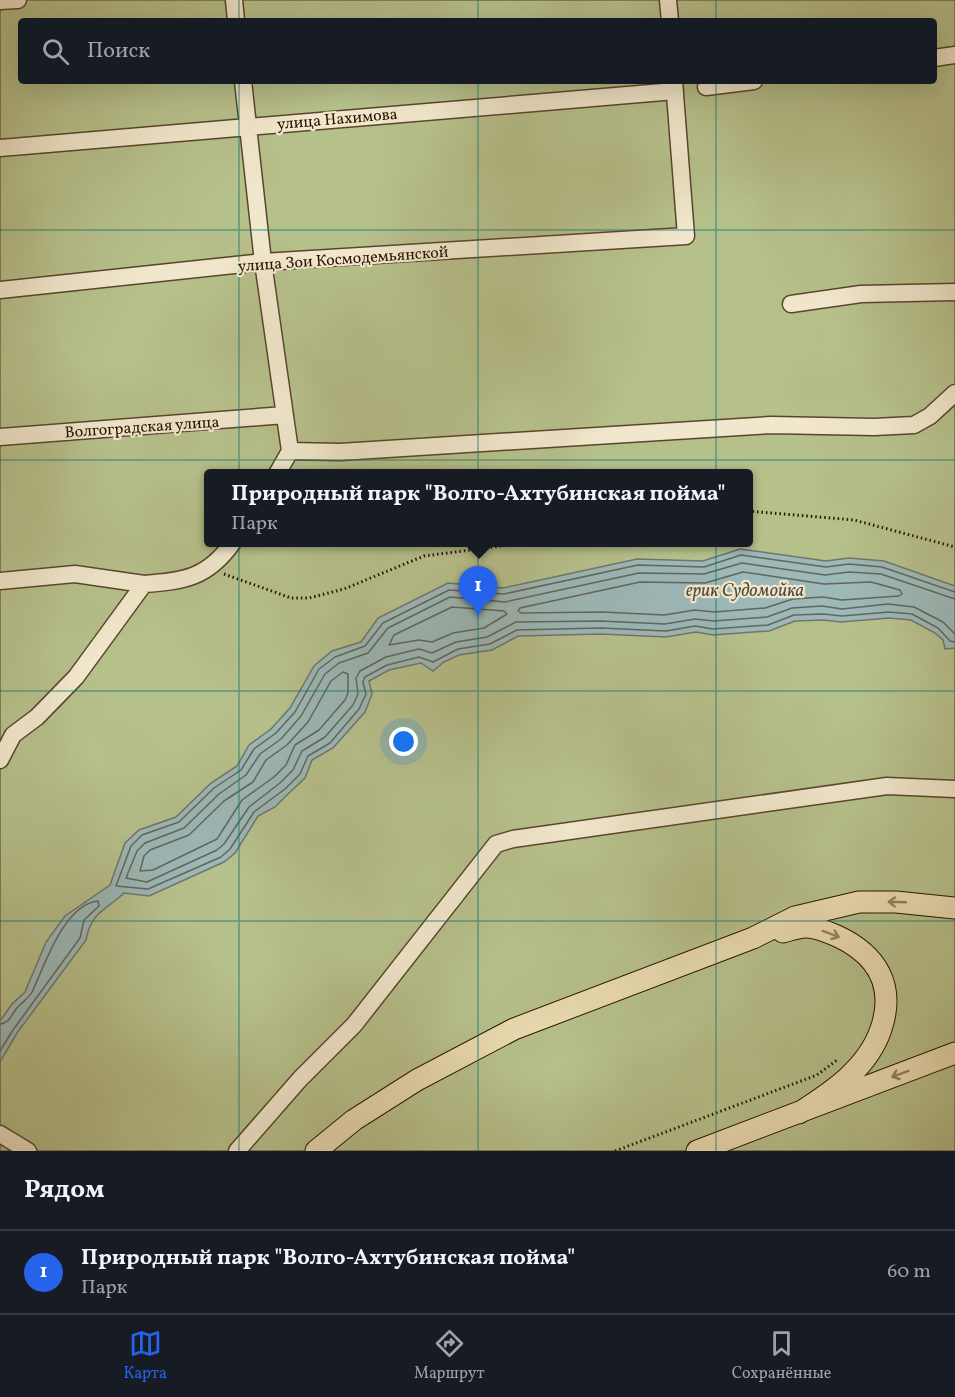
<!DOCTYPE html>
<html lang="ru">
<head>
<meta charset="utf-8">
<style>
	:root { --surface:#171b24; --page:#242831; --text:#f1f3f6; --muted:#9ea1a6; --line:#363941; --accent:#2563eb }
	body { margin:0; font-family:Vollkorn,serif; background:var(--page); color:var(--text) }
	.you { position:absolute; left:404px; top:742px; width:21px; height:21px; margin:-15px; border:4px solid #fff; border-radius:50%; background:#1a73e8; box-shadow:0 0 0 9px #1a73e833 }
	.badge { display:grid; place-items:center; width:39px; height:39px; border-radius:50%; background:var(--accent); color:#fff; font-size:20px; font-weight:700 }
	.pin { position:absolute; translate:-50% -50px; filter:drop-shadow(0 2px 3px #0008) }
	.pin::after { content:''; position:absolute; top:32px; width:21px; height:18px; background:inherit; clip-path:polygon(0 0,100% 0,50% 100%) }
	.popup { position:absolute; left:204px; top:469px; width:549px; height:78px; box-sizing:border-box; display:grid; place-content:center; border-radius:6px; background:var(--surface); filter:drop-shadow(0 2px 4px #0005); font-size:20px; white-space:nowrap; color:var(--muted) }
	.popup b { font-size:22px; color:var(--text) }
	.popup::after { content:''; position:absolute; left:50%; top:100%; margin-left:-12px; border:12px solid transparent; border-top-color:var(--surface) }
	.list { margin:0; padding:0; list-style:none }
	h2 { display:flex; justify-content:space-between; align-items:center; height:78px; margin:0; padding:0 24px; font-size:26px }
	h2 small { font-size:20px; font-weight:400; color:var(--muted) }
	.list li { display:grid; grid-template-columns:39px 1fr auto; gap:18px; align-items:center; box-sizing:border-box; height:84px; padding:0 24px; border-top:2px solid var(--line) }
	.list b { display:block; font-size:22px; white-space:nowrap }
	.list p { margin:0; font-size:20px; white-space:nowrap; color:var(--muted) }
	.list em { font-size:20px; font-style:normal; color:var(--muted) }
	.icon { flex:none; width:33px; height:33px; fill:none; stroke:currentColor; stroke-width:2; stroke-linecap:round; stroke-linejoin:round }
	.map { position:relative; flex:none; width:955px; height:1151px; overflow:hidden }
	.search { position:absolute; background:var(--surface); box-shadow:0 6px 24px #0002; left:18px; right:18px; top:18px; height:66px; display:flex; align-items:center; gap:15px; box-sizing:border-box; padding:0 21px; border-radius:6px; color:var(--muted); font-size:22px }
	.sheet { height:162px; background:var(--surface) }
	nav { display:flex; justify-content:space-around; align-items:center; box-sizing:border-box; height:84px; border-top:2px solid var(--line); background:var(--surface); font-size:16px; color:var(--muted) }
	nav a { display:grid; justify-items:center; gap:3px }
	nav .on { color:var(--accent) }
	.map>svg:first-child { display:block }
	.green { fill:#b6c08b; stroke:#706a46; stroke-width:1.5; fill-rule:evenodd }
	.water { fill:#9cb8b7; stroke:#6e766e; stroke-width:1.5 }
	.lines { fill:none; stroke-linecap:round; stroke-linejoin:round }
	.shore { stroke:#62665c; stroke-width:1.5 }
	.minor-casing { stroke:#59452c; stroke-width:19 }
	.major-casing { stroke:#291300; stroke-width:23 }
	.path { stroke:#291300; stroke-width:3; stroke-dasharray:1.5 3; stroke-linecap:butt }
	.minor { stroke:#f1e7cc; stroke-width:16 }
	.major { stroke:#e9dab0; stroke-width:21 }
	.oneway { stroke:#938061 }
	.grid { fill:none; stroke:#0f766e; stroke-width:1.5; stroke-opacity:0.55 }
	.labels { text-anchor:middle; stroke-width:4.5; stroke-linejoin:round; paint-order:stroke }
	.street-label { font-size:16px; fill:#291300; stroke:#f1e7cc }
	.water-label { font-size:18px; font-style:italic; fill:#514d40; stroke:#f1e7cc }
</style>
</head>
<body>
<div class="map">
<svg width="955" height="1151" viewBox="0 0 955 1151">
	<rect width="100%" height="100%" fill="#e9dab0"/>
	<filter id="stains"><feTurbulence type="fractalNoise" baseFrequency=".00333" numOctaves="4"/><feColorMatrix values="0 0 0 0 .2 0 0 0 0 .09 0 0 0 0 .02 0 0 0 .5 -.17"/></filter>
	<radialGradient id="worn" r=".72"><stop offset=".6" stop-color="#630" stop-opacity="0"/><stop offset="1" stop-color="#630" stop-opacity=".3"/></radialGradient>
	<path class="green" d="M0,0h955v1151h-955zM21,21h913v60h-913zM208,474h540v68h-540z"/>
	<path class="water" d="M740,549l86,12 23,-3 35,3 71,25v62l-10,1 -2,-9 -8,-7 -24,-13 -22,-2 -48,4 -18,-2 -28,1 -26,10 -56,4 -17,-3 -30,5 -65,-3 -83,2 -26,14 -33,5 -15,7 -11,9 -12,-8 -32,7 -20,11 3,13 -7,18 -32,36 -21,12 -7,18 -16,15 -14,14 -17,9 -23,37 -11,9 -75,34 -25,-3c-19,18 -33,19 -38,47l-69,93 -17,29v-41l12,-17 13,-12 21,-50 19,-26 45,-31 15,-42 14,-13 37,-13 35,-34 26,-17 12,-21 22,-16 19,-21 24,-42 18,-15 29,-9 17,-24 70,-35 55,5 134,-29 66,2z"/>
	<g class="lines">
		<path class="shore" d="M743,572l81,12 47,-2 29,8 2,4 -3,2 -57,4 -19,-3 -30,2 -28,9 -51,4 -19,-2 -31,5 -62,-3 -81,1 -3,-2 2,-3 120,-26 65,1z
			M955,592l-73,-25 -33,-3 -23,3 -85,-12 -37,12 -66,-2 -134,29 -55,-4 -66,33 -18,23 -30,11 -16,12 -24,43 -19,21 -22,16 -13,21 -27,18 -35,34 -37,13 -11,11 -15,40 32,3 73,-32 9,-8 24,-37 31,-23 15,-15 8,-18 22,-13 29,-34 7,-15 -3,-12 2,-5 22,-12 32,-8 14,5 25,-13 32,-5 27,-14 84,-2 65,3 29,-5 18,3 55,-4 26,-10 29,-1 19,2 47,-4 23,2 26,14 12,13 5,1
			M955,599l-74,-25 -32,-2 -24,3 -83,-12 -38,11 -65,-1 -134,29 -55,-5 -62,31 -20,25 -29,10 -14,11 -24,42 -20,23 -21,15 -14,21 -27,19 -35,34 -39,15 -8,8 -11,27 21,4 70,-32 7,-6 25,-37 31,-24 13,-13 9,-19 23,-14 28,-32 5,-11 -2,-16 4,-7 26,-14 33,-8 13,4 24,-11 31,-5 29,-15 85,-1 64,3 30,-5 19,2 53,-4 25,-9 30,-2 20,3 46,-5 26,3 29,15 12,12
			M452,607l52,4 3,3 -23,14 -31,5 -21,9 -13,-2 -30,5 5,-10z
			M343,672l5,2v19l-3,7 -26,30 -24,15 -9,20 -12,12 -32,23 -25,39 -64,31 -13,1 4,-15 6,-6 39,-15 35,-34 29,-19 13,-22 21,-15 21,-23 23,-41z
			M0,1024c9,-1 11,-8 16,-15 5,-6 12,-10 16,-17 12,-25 32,-88 66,-91l1,5 -15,14 -4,18 -67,92 -13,21"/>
		<g class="minor-casing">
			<path id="minor" d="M234,0l2,21
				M668,0l2,21
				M0,1l18,-1
				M934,58l21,-3
				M243,81l20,181 27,189
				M706,87l48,-6
				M0,148l675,-57
				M0,290l263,-28 423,-26 -12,-155
				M791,304l70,-10 94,-2
				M0,437l285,-22
				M277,474l13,-23 50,1 431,-27 103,2 40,-2 16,-9 25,-23
				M0,581l75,-7 69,10
				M0,760l13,-25 24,-18 39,-40 68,-93c40,-3 64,-6 89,-42
				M0,1134l28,17
				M237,1151l63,-72 54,-54 142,-181 17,-5 374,-53 68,3"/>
		</g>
		<g class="major-casing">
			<path id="major" d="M783,932c7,-2 16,-5 23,-5 10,0 22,5 31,9 39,18 59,49 44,93 -13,39 -49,63 -82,84
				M316,1151l38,-31 63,-40 97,-51 239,-91 42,-21 64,-15h37l59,6
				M697,1151l258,-98"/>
		</g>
		<path class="path" d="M748,511l106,9 101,27
			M224,574l67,24h18l35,-9 80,-33 109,-14
			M615,1151l202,-76 20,-15"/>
		<use href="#minor" class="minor"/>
		<use href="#major" class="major"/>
	</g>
	<defs><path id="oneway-shaft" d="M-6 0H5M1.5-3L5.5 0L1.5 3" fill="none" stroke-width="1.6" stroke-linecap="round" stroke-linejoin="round" transform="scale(1.5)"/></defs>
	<g class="oneway">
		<use href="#oneway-shaft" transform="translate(897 902) rotate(-178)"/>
		<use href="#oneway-shaft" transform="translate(831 934) rotate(20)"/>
		<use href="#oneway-shaft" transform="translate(900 1074) rotate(159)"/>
	</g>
	<path class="grid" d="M239,0v21M478,0v21M716,0v21M239,81v1070M478,81v1070M716,81v1070M0,230h955M0,460h955M0,691h955M0,921h955"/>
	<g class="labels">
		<g class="street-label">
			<text transform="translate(337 118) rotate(-5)" y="6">улица Нахимова</text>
			<text transform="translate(343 258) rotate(-4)" y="6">улица Зои Космодемьянской</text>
			<text transform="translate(142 426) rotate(-4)" y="6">Волгоградская улица</text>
		</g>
		<g class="water-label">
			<text x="745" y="596">ерик Судомойка</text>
		</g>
	</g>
	<rect width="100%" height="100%" filter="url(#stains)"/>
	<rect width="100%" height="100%" fill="url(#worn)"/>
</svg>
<div class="you"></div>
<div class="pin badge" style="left:478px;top:616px">1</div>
<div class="popup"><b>Природный парк &quot;Волго-Ахтубинская пойма&quot;</b>Парк</div>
<div class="search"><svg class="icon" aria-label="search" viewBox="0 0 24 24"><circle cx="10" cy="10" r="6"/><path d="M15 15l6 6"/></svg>Поиск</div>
</div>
<section class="sheet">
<h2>Рядом<small></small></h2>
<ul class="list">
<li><span class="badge">1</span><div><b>Природный парк &quot;Волго-Ахтубинская пойма&quot;</b><p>Парк</p></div><em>60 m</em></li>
</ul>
</section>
<nav>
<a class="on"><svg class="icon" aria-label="map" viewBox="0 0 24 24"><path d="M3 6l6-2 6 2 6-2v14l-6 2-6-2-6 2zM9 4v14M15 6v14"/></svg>Карта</a>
<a><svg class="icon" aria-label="directions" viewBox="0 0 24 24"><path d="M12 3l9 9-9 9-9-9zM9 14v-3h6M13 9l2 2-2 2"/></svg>Маршрут</a>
<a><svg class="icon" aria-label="saved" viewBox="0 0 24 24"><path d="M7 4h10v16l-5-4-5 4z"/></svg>Сохранённые</a>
</nav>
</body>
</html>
